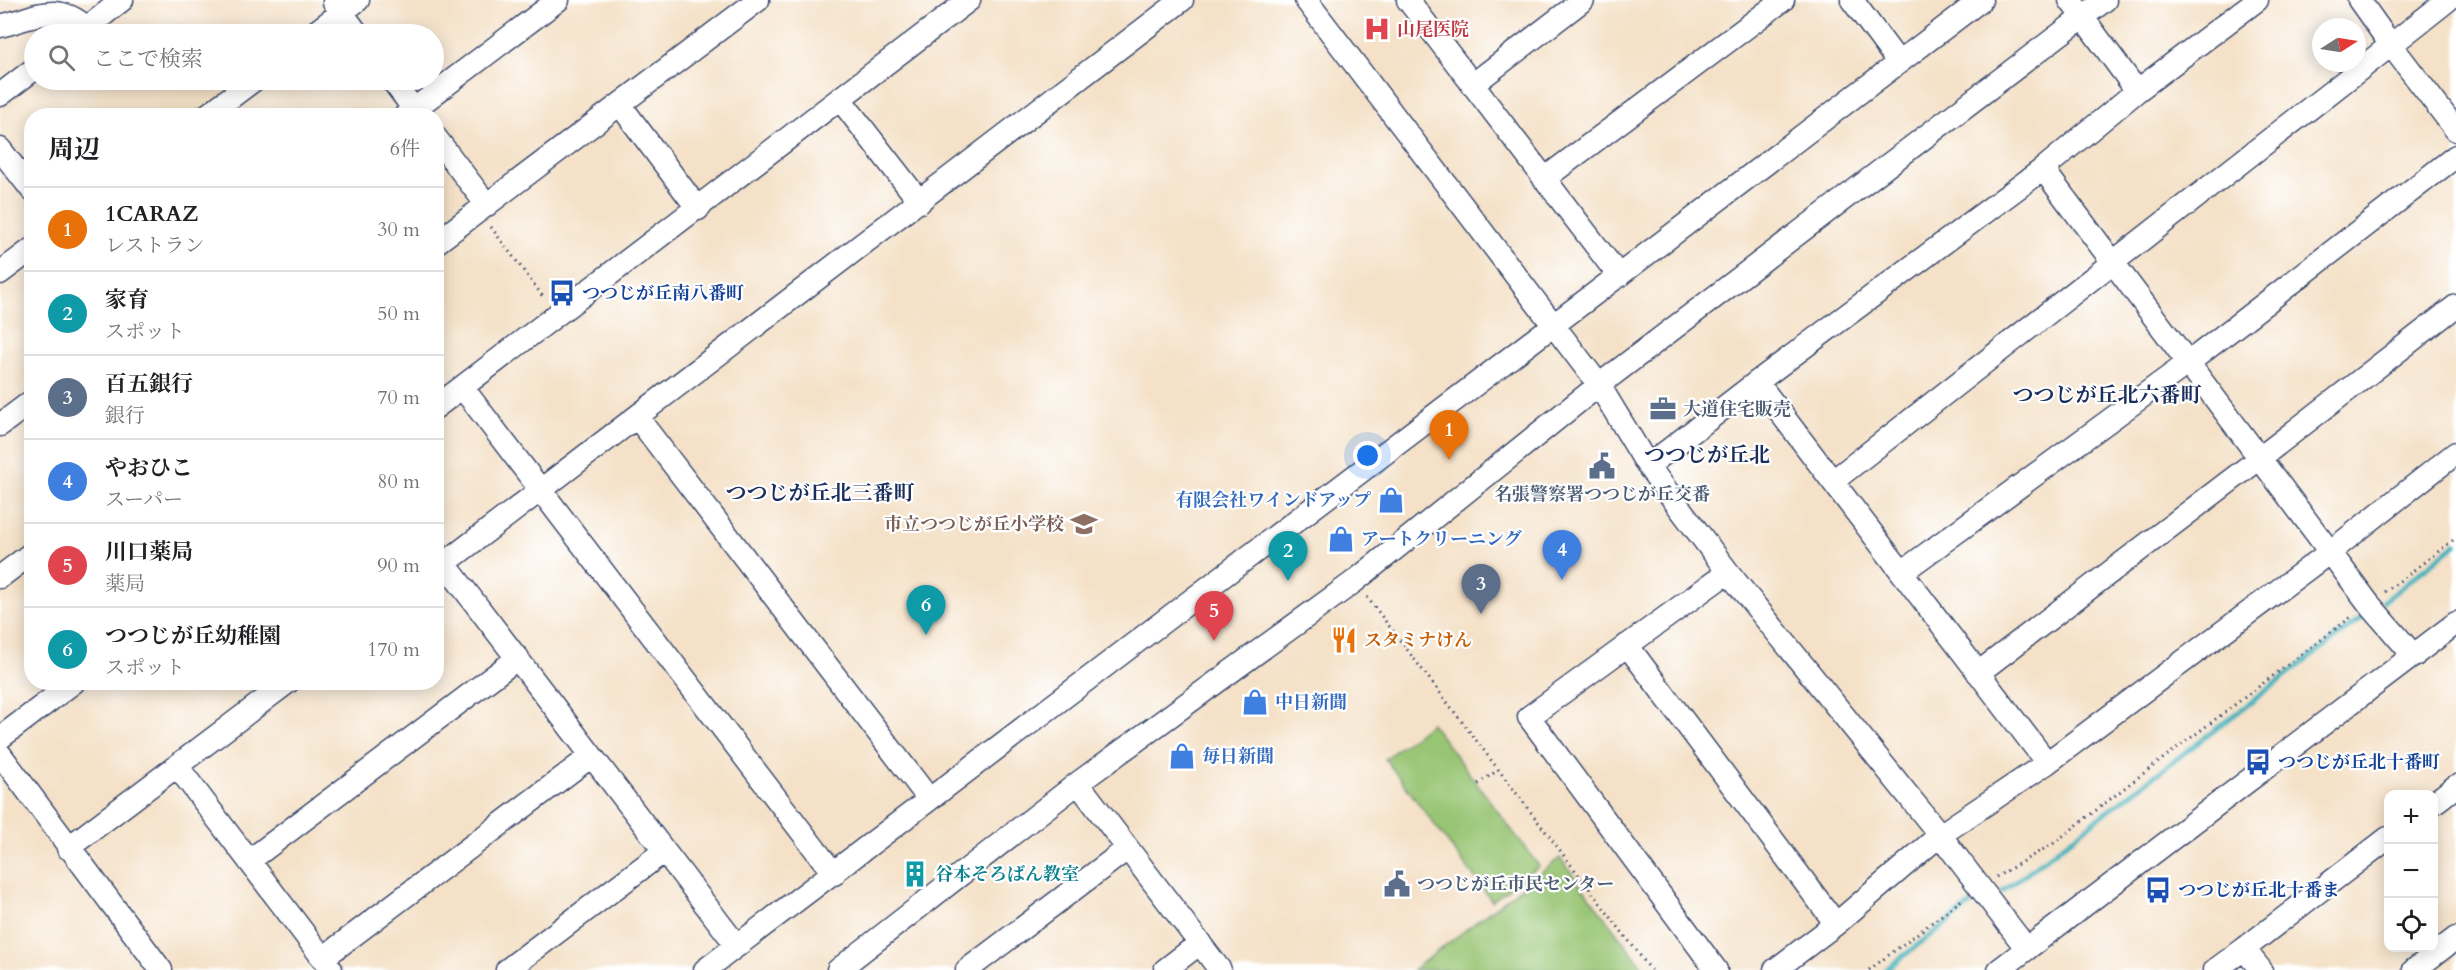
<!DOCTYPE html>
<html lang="ja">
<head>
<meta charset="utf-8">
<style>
	:root { --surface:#fff; --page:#f6f6f6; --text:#202124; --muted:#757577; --line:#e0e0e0; --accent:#b5179e }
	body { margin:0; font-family:Cardo,"Noto Serif JP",serif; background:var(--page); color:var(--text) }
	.controls { position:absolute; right:18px; bottom:18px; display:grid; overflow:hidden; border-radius:12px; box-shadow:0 3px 15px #0003 }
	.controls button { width:54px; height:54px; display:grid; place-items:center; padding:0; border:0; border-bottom:2px solid var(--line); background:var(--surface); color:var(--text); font:30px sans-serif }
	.compass { position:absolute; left:2312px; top:18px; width:54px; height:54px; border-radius:50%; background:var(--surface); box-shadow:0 3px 15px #0003; rotate:78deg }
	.you { position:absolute; left:1368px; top:456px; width:21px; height:21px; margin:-15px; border:4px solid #fff; border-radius:50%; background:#1a73e8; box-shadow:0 0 0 9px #1a73e833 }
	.badge { display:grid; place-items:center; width:39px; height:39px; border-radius:50%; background:var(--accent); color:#fff; font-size:20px; font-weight:700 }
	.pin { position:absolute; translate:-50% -50px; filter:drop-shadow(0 2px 3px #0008) }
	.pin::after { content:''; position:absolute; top:32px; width:21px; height:18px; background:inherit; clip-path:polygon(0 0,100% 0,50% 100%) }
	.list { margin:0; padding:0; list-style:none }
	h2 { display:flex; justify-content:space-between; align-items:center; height:78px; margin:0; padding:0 24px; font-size:26px }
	h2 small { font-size:20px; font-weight:400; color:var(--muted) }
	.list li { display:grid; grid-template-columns:39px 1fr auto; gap:18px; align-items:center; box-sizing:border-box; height:84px; padding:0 24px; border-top:2px solid var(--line) }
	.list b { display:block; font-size:22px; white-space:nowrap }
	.list p { margin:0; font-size:20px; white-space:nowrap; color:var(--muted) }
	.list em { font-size:20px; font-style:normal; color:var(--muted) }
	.icon { flex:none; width:33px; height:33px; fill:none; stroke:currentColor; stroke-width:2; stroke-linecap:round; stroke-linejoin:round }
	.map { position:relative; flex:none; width:2456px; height:970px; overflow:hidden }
	.search { position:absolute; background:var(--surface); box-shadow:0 3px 15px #0003; left:24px; top:24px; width:420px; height:66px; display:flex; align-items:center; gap:15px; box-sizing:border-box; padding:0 21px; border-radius:33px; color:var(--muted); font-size:22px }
	.panel { position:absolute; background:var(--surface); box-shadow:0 3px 15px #0003; left:24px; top:108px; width:420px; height:582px; border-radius:24px }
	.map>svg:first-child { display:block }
	.green { fill:#98c573; stroke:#5a7a68; stroke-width:1.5 }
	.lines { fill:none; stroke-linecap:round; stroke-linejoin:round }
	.stream { stroke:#41b1bc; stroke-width:5 }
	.minor-casing { stroke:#3c4a6e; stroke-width:25 }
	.path { stroke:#3c4a6e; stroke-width:3; stroke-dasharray:1.5 4.5; stroke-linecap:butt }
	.minor { stroke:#fff; stroke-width:22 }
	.labels { text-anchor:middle; stroke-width:4.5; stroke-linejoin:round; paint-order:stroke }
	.health-label { font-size:18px; font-weight:bold; fill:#be3a42; stroke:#fff; text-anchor:start }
	.transit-label { font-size:18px; font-weight:bold; fill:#164399; stroke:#fff; text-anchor:start }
	.service-label { font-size:18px; font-weight:bold; fill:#4e5e75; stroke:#fff; text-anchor:start }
	.shop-label { font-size:18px; font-weight:bold; fill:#366cbe; stroke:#fff; text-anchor:start }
	.education-label { font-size:18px; font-weight:bold; fill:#785e54; stroke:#fff; text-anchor:end }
	.food-label { font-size:18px; font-weight:bold; fill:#c56008; stroke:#fff; text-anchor:start }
	.culture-label { font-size:18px; font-weight:bold; fill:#0d838f; stroke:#fff; text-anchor:start }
	.quarter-label { font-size:21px; font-weight:bold; fill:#1b2f5e; stroke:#fff }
</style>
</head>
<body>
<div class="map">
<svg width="2456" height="970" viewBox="0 0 2456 970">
	<rect width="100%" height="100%" fill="#fff"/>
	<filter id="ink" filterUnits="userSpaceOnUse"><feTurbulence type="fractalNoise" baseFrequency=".0167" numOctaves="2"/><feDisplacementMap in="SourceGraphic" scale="12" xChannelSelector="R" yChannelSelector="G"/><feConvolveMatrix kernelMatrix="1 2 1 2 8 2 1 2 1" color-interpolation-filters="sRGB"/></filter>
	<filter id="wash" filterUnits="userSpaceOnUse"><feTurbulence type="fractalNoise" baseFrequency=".008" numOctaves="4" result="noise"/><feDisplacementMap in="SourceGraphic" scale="24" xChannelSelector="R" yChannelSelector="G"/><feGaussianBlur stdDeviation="1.35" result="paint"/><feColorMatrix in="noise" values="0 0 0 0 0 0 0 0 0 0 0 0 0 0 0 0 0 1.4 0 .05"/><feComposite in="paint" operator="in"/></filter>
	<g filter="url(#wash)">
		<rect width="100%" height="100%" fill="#f4e1c7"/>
		<path class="green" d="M1431,723l108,143 -47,35 -107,-142z
			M1560,858l85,112h-232z"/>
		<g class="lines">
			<path class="stream" d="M2384,601l72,-57
				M2003,891l360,-274
				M1885,970l85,-65"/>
		</g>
	</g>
	<g filter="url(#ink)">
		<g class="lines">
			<g class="minor-casing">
				<path id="minor" d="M1306,0l293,385 49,81 80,106 212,263 87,114
					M1408,0l211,276
					M1852,0l46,62
					M2070,0l67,91
					M2448,0l-57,45 65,85
					M334,2l24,32
					M0,26c35,-8 56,-26 87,2l-8,6
					M87,28l35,-28
					M313,34l45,-34
					M392,80l27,36
					M1472,85l111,-85
					M0,95l34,-26
					M840,99l80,103
					M621,106l77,103
					M206,116l48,-36
					M405,116l153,-116
					M436,138l51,67
					M0,149l32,41
					M2043,169l326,435 45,52
					M1544,179l239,-179
					M436,243l322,-243
					M0,273l32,-24
					M1757,382l290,381
					M462,387l372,487
					M436,407l533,-407
					M637,417l292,382
					M0,425l32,-24
					M1648,466l109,-84 286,-213 94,-78 120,-91
					M1833,481l558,-436 -32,-45
					M445,564l292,382
					M436,570l746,-570
					M1902,572l286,-209 268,-207
					M0,577l32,-24
					M1627,645l209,279
					M1978,673l282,-215 196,-152
					M0,738l74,-56
					M0,754l161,216
					M177,766l154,203
					M1078,783l142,187
					M2434,803l22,-17
					M68,848l220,-166
					M249,861l269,-203
					M2244,949l144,-111
					M323,958l267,-201
					M507,970l156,-118
					M705,970l1276,-970
					M838,970l240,-187 277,-202 244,-196 506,-385
					M967,970l160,-121
					M1165,970l35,-27
					M1716,970l-187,-253 199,-145
					M1775,970l61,-46 104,-89 107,-72 283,-211 126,-99
					M1999,970l457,-347
					M2215,970l29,-21 17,21
					M2414,970l42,-32"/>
			</g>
			<path class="path" d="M491,227l53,71
				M2385,592l71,-54
				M1367,597l284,373
				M1478,784l20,-14
				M1996,877l58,-34 82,-64 218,-164
				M1869,970l94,-71"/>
			<use href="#minor" class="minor"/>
		</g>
	</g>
	<defs>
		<g id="hospital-bare" transform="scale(2.07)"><path d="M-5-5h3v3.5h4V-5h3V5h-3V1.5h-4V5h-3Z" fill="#e0444e" stroke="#fff" stroke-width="2.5" paint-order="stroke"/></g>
		<g id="bus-bare" transform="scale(2.07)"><path d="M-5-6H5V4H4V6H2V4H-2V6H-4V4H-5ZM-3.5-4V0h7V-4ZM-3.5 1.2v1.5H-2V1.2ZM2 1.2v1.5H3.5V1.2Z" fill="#1a4fb4" stroke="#fff" stroke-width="2.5" paint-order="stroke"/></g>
		<g id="office-bare" transform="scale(2.07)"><path d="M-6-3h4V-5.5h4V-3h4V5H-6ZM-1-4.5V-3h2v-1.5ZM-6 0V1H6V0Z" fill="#5c6f8a" stroke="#fff" stroke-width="2.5" paint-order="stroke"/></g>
		<g id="civic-bare" transform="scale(2.07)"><path d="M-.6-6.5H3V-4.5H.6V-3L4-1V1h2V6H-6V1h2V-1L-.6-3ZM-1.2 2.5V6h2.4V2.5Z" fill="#5c6f8a" stroke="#fff" stroke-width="2.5" paint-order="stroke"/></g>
		<g id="shop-bare" transform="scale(2.07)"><path d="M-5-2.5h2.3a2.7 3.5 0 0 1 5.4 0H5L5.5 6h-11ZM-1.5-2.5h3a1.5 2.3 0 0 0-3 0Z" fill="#3f7fe0" stroke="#fff" stroke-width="2.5" paint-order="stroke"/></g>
		<g id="school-bare" transform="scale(2.07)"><path d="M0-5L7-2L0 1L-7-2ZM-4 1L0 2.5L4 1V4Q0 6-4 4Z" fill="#8d6e63" stroke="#fff" stroke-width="2.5" paint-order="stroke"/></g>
		<g id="restaurant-bare" transform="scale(2.07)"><path d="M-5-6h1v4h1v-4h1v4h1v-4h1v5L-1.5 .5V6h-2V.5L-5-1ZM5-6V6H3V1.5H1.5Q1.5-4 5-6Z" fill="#e8710a" stroke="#fff" stroke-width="2.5" paint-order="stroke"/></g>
		<g id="building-bare" transform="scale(2.07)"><path d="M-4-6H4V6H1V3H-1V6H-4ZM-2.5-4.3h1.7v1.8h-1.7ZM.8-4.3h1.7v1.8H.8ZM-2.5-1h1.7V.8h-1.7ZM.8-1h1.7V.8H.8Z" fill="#0f9aa8" stroke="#fff" stroke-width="2.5" paint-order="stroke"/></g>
	</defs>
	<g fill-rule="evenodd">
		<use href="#hospital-bare" x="1377" y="29"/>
		<use href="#bus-bare" x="562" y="293"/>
		<use href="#office-bare" x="1663" y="409"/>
		<use href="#civic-bare" x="1602" y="466"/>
		<use href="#shop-bare" x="1391" y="500"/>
		<use href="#school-bare" x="1084" y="524"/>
		<use href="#shop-bare" x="1341" y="539"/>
		<use href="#restaurant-bare" x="1344" y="640"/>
		<use href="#shop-bare" x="1255" y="702"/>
		<use href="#shop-bare" x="1182" y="756"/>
		<use href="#bus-bare" x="2258" y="762"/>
		<use href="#building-bare" x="915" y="874"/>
		<use href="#civic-bare" x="1397" y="884"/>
		<use href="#bus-bare" x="2158" y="890"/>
	</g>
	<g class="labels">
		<g class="health-label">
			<text x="1397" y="35">山尾医院</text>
		</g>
		<g class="transit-label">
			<text x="582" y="299">つつじが丘南八番町</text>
			<text x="2278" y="768">つつじが丘北十番町</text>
			<text x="2178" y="896">つつじが丘北十番ま</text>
		</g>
		<g class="service-label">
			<text x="1683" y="415">大道住宅販売</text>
			<text x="1602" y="500" text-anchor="middle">名張警察署つつじが丘交番</text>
			<text x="1417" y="890">つつじが丘市民センター</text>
		</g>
		<g class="shop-label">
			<text x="1371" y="506" text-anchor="end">有限会社ワインドアップ</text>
			<text x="1361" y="545">アートクリーニング</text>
			<text x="1275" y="708">中日新聞</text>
			<text x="1202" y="762">毎日新聞</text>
		</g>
		<g class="education-label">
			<text x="1064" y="530">市立つつじが丘小学校</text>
		</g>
		<g class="food-label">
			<text x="1364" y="646">スタミナけん</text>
		</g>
		<g class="culture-label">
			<text x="935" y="880">谷本そろばん教室</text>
		</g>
		<g class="quarter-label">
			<text x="2107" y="402">つつじが丘北六番町</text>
			<text x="1707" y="462">つつじが丘北</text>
			<text x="820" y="500">つつじが丘北三番町</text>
		</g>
	</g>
</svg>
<div class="controls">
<button>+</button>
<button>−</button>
<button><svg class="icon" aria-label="locate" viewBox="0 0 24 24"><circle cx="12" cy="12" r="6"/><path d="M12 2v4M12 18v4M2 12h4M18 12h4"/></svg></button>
</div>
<svg class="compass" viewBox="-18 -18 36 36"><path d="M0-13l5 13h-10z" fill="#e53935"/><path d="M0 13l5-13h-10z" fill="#757577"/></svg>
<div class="you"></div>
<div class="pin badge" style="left:1449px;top:460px;background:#e8710a">1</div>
<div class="pin badge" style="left:1288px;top:581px;background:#0f9aa8">2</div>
<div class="pin badge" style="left:1481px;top:614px;background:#5c6f8a">3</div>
<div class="pin badge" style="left:1562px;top:580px;background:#3f7fe0">4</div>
<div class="pin badge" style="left:1214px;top:641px;background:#e0444e">5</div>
<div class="pin badge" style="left:926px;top:635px;background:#0f9aa8">6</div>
<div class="search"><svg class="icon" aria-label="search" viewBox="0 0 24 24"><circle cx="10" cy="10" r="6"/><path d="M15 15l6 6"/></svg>ここで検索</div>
<section class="panel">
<h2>周辺<small>6件</small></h2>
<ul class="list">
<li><span class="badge" style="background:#e8710a">1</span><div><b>1CARAZ</b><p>レストラン</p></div><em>30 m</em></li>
<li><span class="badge" style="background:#0f9aa8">2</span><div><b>家育</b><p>スポット</p></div><em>50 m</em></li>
<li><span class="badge" style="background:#5c6f8a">3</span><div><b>百五銀行</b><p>銀行</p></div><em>70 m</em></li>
<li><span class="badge" style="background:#3f7fe0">4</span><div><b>やおひこ</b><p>スーパー</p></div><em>80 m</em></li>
<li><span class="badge" style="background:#e0444e">5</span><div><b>川口薬局</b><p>薬局</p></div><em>90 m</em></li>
<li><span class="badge" style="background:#0f9aa8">6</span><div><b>つつじが丘幼稚園</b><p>スポット</p></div><em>170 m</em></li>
</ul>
</section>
</div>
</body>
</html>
